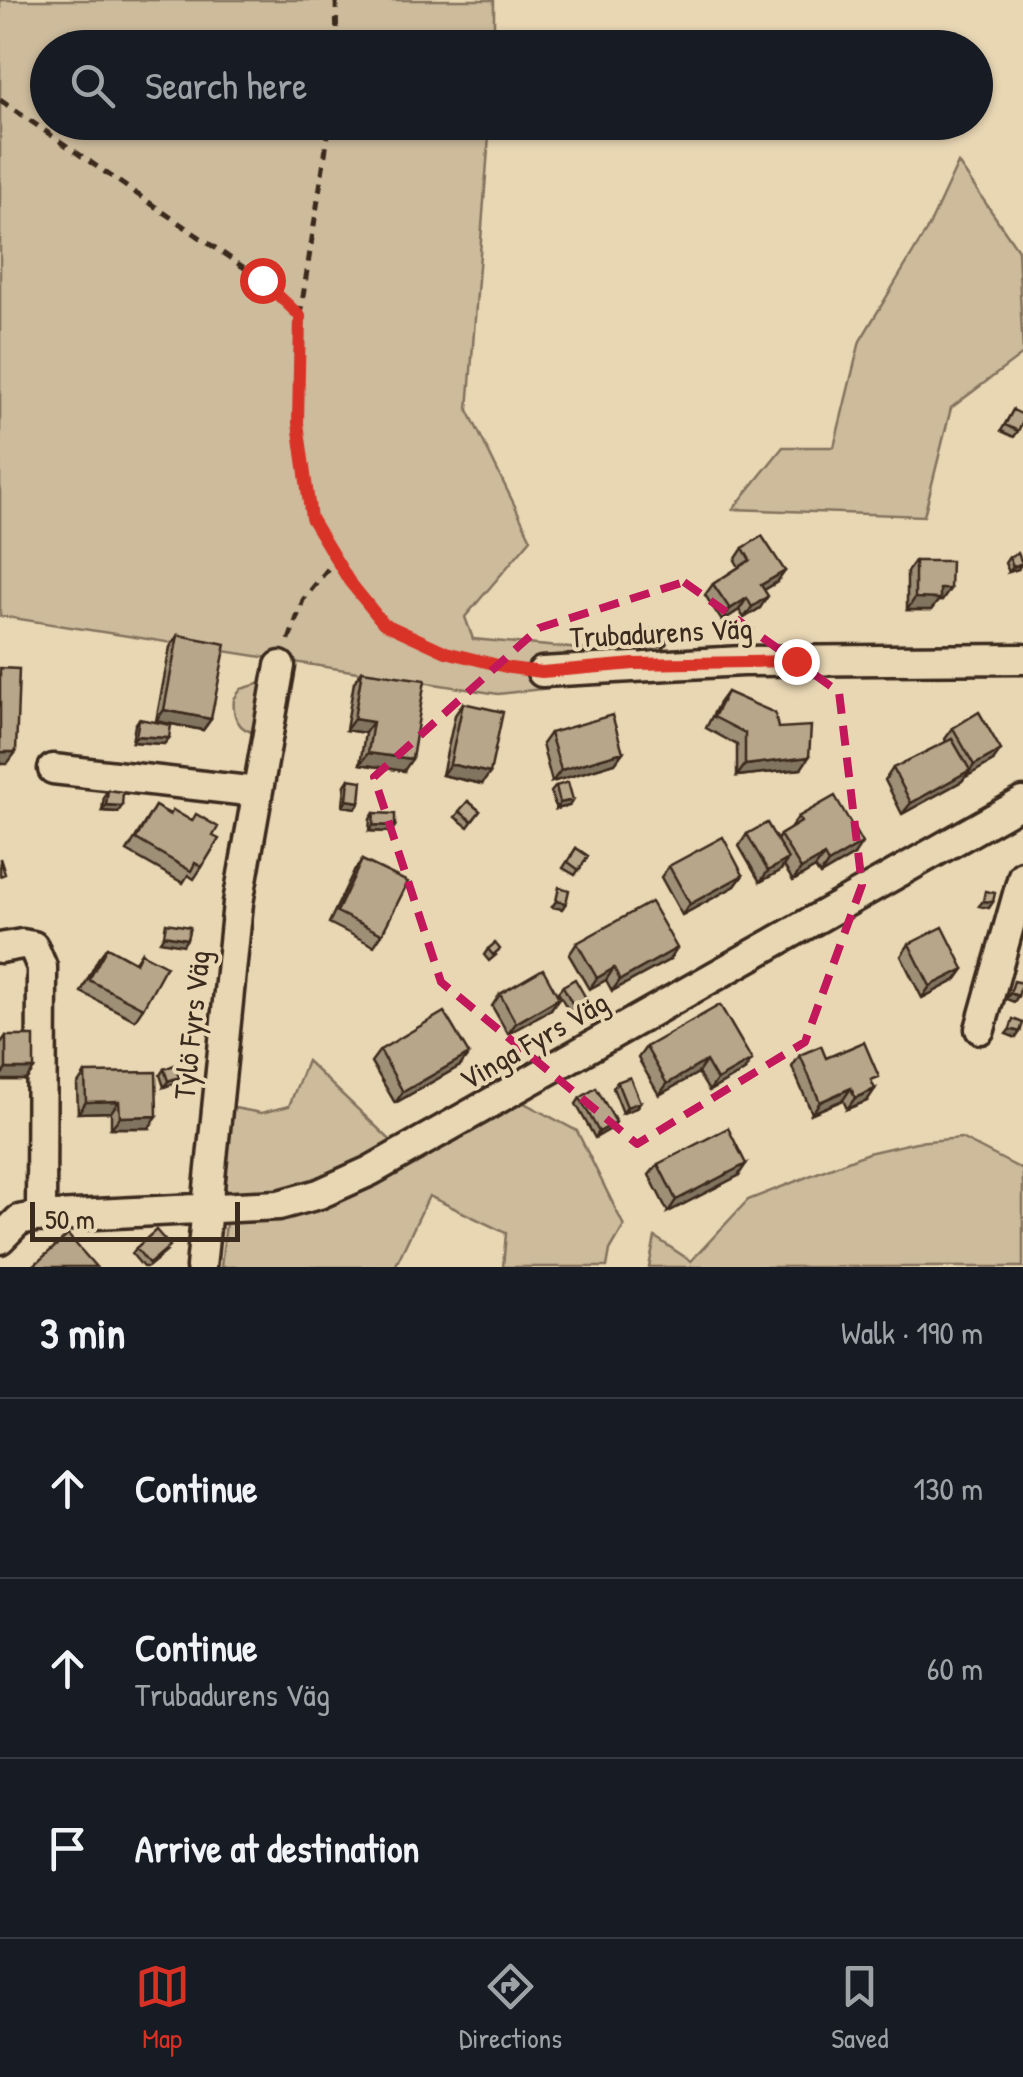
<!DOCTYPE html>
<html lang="en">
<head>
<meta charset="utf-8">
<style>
	:root { --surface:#171b24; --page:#20242c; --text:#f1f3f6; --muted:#9ea1a6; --line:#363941; --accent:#d93025 }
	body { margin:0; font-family:"Patrick Hand",sans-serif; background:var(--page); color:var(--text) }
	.scale { position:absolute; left:30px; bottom:25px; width:210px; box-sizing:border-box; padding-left:10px; border:5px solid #3b2a1e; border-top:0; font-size:28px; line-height:35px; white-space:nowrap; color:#3b2a1e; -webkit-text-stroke:8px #e9d7b4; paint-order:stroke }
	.stop { position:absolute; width:30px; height:30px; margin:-22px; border:8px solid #d93025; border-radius:50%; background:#fff }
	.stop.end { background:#d93025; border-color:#fff; box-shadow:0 2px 10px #0008 }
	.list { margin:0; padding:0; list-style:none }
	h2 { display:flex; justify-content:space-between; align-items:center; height:130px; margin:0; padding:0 40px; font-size:42px }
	h2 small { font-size:32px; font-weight:400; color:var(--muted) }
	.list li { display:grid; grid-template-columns:65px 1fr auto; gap:30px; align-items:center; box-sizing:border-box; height:180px; padding:0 40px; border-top:2px solid var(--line) }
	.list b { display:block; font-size:38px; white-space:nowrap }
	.list p { margin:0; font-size:32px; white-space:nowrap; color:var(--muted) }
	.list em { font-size:32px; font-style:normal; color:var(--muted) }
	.icon { flex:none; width:55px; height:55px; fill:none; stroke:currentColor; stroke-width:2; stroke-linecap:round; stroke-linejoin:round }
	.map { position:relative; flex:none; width:1023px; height:1267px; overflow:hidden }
	.search { position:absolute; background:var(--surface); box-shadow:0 2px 8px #0004; left:30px; right:30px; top:30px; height:110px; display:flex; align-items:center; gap:25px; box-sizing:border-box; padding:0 35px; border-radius:55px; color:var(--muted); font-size:38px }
	.sheet { height:670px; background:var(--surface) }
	nav { display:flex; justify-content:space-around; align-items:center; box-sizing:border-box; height:140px; border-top:2px solid var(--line); background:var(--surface); font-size:28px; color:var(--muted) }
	nav a { display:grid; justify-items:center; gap:5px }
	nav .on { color:var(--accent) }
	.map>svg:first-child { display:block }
	.green { fill:#cdbb9c; stroke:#84725d; stroke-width:2.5 }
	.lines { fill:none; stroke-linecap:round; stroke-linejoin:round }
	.street-casing { stroke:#3b2a1e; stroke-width:35 }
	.path { stroke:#3b2a1e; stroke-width:5; stroke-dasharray:10 8; stroke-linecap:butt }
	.street { stroke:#e9d7b4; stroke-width:28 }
	.wall { fill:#9e8f77; stroke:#3b2a1e; stroke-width:2.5 }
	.shaded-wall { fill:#817461; stroke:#3b2a1e; stroke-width:2.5 }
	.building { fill:#b8a68a; stroke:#3b2a1e; stroke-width:2.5 }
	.route { stroke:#d93025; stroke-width:12 }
	.marked { fill:none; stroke:#c2185b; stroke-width:8; stroke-dasharray:20 12; stroke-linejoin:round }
	.labels { text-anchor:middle; stroke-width:8; stroke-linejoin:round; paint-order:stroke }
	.street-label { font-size:30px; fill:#3b2a1e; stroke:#e9d7b4 }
</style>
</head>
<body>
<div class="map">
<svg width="1023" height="1267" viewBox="0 0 1023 1267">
	<rect width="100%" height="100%" fill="#e9d7b4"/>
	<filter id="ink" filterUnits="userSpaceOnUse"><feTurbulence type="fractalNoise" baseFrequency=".01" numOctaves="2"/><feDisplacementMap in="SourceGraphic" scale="20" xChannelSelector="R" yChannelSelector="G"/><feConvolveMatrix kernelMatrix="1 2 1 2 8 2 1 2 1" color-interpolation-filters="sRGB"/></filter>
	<g filter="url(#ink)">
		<path class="green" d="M0,0h494v47l-446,1v74l442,1 -22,287 63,129 -66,78 8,22 118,11 4,33 -97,11 -498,-78z
			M958,163l60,87 5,104 -72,54 -27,108 -191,-7 50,-62h51l26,-106 68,-113z
			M261,683l8,5 -13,45c-18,-3 -24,-17 -22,-34l7,-10z
			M307,1061l100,95 115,-54 55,29 47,95 -14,24 -3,17h-104l3,-34 -77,-37 -34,71h-174l5,-44 -2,-117 37,7 28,-7z
			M961,1138l62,32v97h-374l6,-30 36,24 57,-61 120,-47 48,-11z"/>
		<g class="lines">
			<g class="street-casing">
				<path id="street" d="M542,672l200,-11 281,-2
					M53,769l204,23
					M0,948l22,-4 11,2 9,21 -1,249
					M980,1029l43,-153
					M0,1239l19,-19 16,-3 244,-12 40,-11 51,-23 653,-369
					M201,1267l37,-364 42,-237"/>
			</g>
			<path class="path" d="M336,0l1,48
				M0,100l262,180 38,36 -1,107 12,95 25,41 47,64 62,28 74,18
				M300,316l30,-194
				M289,640l14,-40 32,-40"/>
			<use href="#street" class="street"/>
		</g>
		<path class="wall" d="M1013,410l5,21 -4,6 -13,-6z
			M743,548l42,23 -8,11 -13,8 -4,18 -16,10 -5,-8 -17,11 -17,-26 8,-11 26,-17 -4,-7z
			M1009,557l9,12 -9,3 -4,-9z
			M915,561l35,28 -8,12h-4l-7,9h-24v-38z
			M645,630l17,20 -20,2 -1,-16z
			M178,635l33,84 -8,11 -47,-9 14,-74z
			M362,671l42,100 -44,-7 5,-31 -19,-3 8,-48z
			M727,692l51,36 23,41 -64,7v-31l-31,-17 13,-25z
			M463,703l19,81 -40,-9 13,-60z
			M139,719l30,19 -5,6 -32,-2 3,-17z
			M953,728l40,33 -27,15 -4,5 -60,33 -17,-34 8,-12 53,-26 -1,-3z
			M550,733l73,19 -8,11 -63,19 -10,-38z
			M349,779l11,23 -4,6 -13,-2 2,-21z
			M556,786l13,20 -13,3 -5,-17z
			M108,790l10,22 -16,-1 2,-15z
			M468,801l12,10 -12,16 -13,-10z
			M155,806l58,30 -11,31 -8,12 -6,-4 -5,8 -56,-32z
			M374,813l21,13 -4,6 -22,-1 1,-12z
			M798,817l56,38 -34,20 -5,-7 -22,13 -9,-15 -4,5 -20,11 -21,-36 8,-12 30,6 3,-5 10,-6z
			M576,848l12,8 -13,19 -12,-7z
			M362,860l20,74 -8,12 -45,-23 25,-52z
			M669,866l74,9 -8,11 -53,29 -21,-38z
			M577,943l92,17 -57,31 -6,-11 -17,9 -20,-34z
			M909,944l55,25 -8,11 -34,18 -21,-42z
			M107,947l28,15 6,-9 2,55 -8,12 -54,-28 17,-33z
			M488,949l8,6 -7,6 -5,-6z
			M563,986l24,14 -4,6 -13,7 -12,-21z
			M500,994l51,15 -43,25 -16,-28z
			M6,1036l28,33 -8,11h-26v-36z
			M646,1047l98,24 -35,20 -11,-18 -39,22 -21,-37z
			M380,1050l80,16 -65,37 -24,-41z
			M800,1055l26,3 47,27 -6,16 -20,8 -4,-9 -31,13 -20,-46z
			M164,1069l11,14 -11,4 -4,-12z
			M85,1073l64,55h-38v-16l-33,1 -1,-28z
			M617,1082l19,26 -13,5 -10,-25z
			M580,1098l32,30 -17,10 -19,-34z
			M658,1164l80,12 -70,36 -19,-37z
			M136,1248l30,4 -18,15h-5l-11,-13z"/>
		<path class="shaded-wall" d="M1022,563l-4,6 -9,3 4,-5z
			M785,571l-8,11 -24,15 8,-12z
			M940,589h10l-8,12h-4l-7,9h-24l8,-12z
			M768,596l-8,12 -16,10 8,-11z
			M747,598l-8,12 -17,11 8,-12z
			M666,644l-4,6 -20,2 5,-6z
			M164,710l47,9 -8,11 -47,-9z
			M354,719l19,3 -8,11 -19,-3z
			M136,736l33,2 -5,6 -32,-2z
			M1001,750l-8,11 -27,16 8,-12z
			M0,752h16l-9,12h-7z
			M623,752l-8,11 -63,19 9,-12z
			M368,753l44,6 -8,12 -44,-7z
			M809,757l-8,12 -64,7 8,-11z
			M450,764l40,9 -8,11 -40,-9z
			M970,770l-8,11 -60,33 9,-11z
			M347,800l13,2 -4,6 -13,-2z
			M573,800l-4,6 -13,3 4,-6z
			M106,805l16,1 -4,6 -16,-1z
			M373,825l22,1 -4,6 -22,-1z
			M862,843l-8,12 -34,20 8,-12z
			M824,856l-9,12 -22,13 8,-12z
			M788,859l-8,12 -20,11 8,-11z
			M743,875l-8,11 -53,29 8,-11z
			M556,901l10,2 -4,6 -10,-2z
			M983,901l10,1 -4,6 -10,-2z
			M164,935l23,4 -4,6 -23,-4z
			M677,948l-8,12 -57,31 8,-11z
			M614,968l-8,12 -17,9 8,-11z
			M964,969l-8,11 -34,18 8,-12z
			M1010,993l8,3 -4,6 -8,-3z
			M559,998l-8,11 -43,25 8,-11z
			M587,1000l-4,6 -13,7 4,-6z
			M1010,1029l10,3 -4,6 -10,-4z
			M469,1054l-9,12 -65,37 8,-11z
			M752,1060l-8,11 -35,20 8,-11z
			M706,1061l-8,12 -39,22 8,-11z
			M6,1069h28l-8,11h-26v-3z
			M179,1077l-4,6 -11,4 4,-6z
			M851,1088l-8,12 -31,13 8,-11z
			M875,1089l-8,12 -20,8 8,-11z
			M119,1101l-8,11 -33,1 8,-11z
			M640,1102l-4,6 -13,5 4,-6z
			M157,1116l-8,12h-38l9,-11z
			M616,1122l-4,6 -17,10 4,-6z
			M746,1164l-8,12 -70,36 8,-12z"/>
		<path class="building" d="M1013,410l10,5v6l-5,10 -13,-6z
			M762,536l23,35 -24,14 7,11 -16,11 -5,-9 -17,11 -17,-25 37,-24 -7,-12z
			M1018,553l4,10 -9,4 -4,-10z
			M915,561h36l-1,28h-10v10l-25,-1z
			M665,629l1,15 -19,2 -2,-16z
			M178,635l48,9 -15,75 -47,-9z
			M0,668l19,1 -3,83h-16z
			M362,671l63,9 -13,79 -44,-6 5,-31 -19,-3z
			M727,692l48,21 3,15 33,-2 -2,31 -64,8v-32l-31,-16z
			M463,703l40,9 -13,61 -40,-9z
			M979,712l22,38 -27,15 -21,-37z
			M612,715l11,37 -62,18 -11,-37z
			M139,719l32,6 -2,13 -33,-2z
			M952,739l18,31 -59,33 -18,-35z
			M349,779l13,2 -2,21 -13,-2z
			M568,782l5,18 -13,3 -4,-17z
			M108,790l15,2 -1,14 -16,-1z
			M835,796l27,47 -34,20 -4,-7 -23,13 -21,-34 21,-13 -3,-5z
			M468,801l12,10 -8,10 -13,-10z
			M155,806l15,9 3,-5 19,11 4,-7 22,13 -5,9 6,3 -17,28 -7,-4 -4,8 -55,-32z
			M374,813l21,1v12l-22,-1z
			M767,823l21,36 -20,12 -21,-37z
			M723,837l20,38 -53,29 -21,-38z
			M576,848l12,8 -9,14 -11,-8z
			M0,858l5,16 -5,2z
			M362,860l46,22 -26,52 -45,-22z
			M559,887l10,3 -3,13 -10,-2z
			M985,891l10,2 -2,9 -10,-1z
			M651,902l26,46 -57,32 -6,-12 -17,10 -20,-35z
			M166,923l24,4 -3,12 -23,-4z
			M943,927l21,42 -34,17 -21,-42z
			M495,943l5,6 -7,6 -5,-6z
			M107,947l29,16 5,-10 25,13 -23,42 -54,-28z
			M543,969l16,29 -43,25 -16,-29z
			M575,979l12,21 -13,7 -11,-21z
			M1014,981l8,2 -4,13 -8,-3z
			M720,1005l32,55 -35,20 -11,-19 -39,23 -21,-37z
			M444,1012l25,42 -66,38 -23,-42z
			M1013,1019l10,4 -3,9 -10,-3z
			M6,1036h28v33h-28z
			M864,1042l15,35 -8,3 4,9 -20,9 -4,-10 -31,14 -20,-47 21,-9 5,12z
			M174,1065l5,12 -11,4 -4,-12z
			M156,1072l1,44 -37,1 -1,-16 -33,1 -1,-29z
			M630,1077l10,25 -13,5 -10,-25z
			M596,1088l20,34 -17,10 -19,-34z
			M728,1128l18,36 -70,36 -18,-36z
			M156,1230l14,16 -21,18 -13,-16z
			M68,1235l28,32h-64z"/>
	</g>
	<g class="lines" filter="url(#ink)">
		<path class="route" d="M262,280l38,36 -2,107 13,95 38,63 34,42 63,29 64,16 32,4 92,-8 162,-3"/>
	</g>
	<path class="marked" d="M684,582l155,110 23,193 -57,157 -168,102 -196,-162 -67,-205 165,-149z"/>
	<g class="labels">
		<g class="street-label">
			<text transform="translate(661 633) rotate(-3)" y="10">Trubadurens Väg</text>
			<text transform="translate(192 1025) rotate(-84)" y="10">Tylö Fyrs Väg</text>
			<text transform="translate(534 1041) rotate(-30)" y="10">Vinga Fyrs Väg</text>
		</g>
	</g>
</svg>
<div class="scale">50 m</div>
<div class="stop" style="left:262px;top:280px"></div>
<div class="stop end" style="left:796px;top:661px"></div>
<div class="search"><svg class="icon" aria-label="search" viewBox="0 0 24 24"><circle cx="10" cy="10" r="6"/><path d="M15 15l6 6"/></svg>Search here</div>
</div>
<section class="sheet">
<h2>3 min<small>Walk · 190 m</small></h2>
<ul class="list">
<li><svg class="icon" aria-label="ahead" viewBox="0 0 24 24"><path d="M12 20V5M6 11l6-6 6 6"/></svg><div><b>Continue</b></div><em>130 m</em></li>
<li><svg class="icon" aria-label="ahead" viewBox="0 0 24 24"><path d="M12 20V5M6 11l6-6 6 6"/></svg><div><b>Continue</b><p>Trubadurens Väg</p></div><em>60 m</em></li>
<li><svg class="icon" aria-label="arrive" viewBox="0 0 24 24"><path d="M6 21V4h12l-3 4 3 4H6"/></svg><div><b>Arrive at destination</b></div></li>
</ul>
</section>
<nav>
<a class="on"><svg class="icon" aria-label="map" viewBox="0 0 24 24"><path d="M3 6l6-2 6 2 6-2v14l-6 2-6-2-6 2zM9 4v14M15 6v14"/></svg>Map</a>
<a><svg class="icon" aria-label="directions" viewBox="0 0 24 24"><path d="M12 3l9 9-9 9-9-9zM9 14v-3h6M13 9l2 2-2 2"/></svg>Directions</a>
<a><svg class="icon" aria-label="saved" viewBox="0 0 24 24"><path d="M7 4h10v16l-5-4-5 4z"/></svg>Saved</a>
</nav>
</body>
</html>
